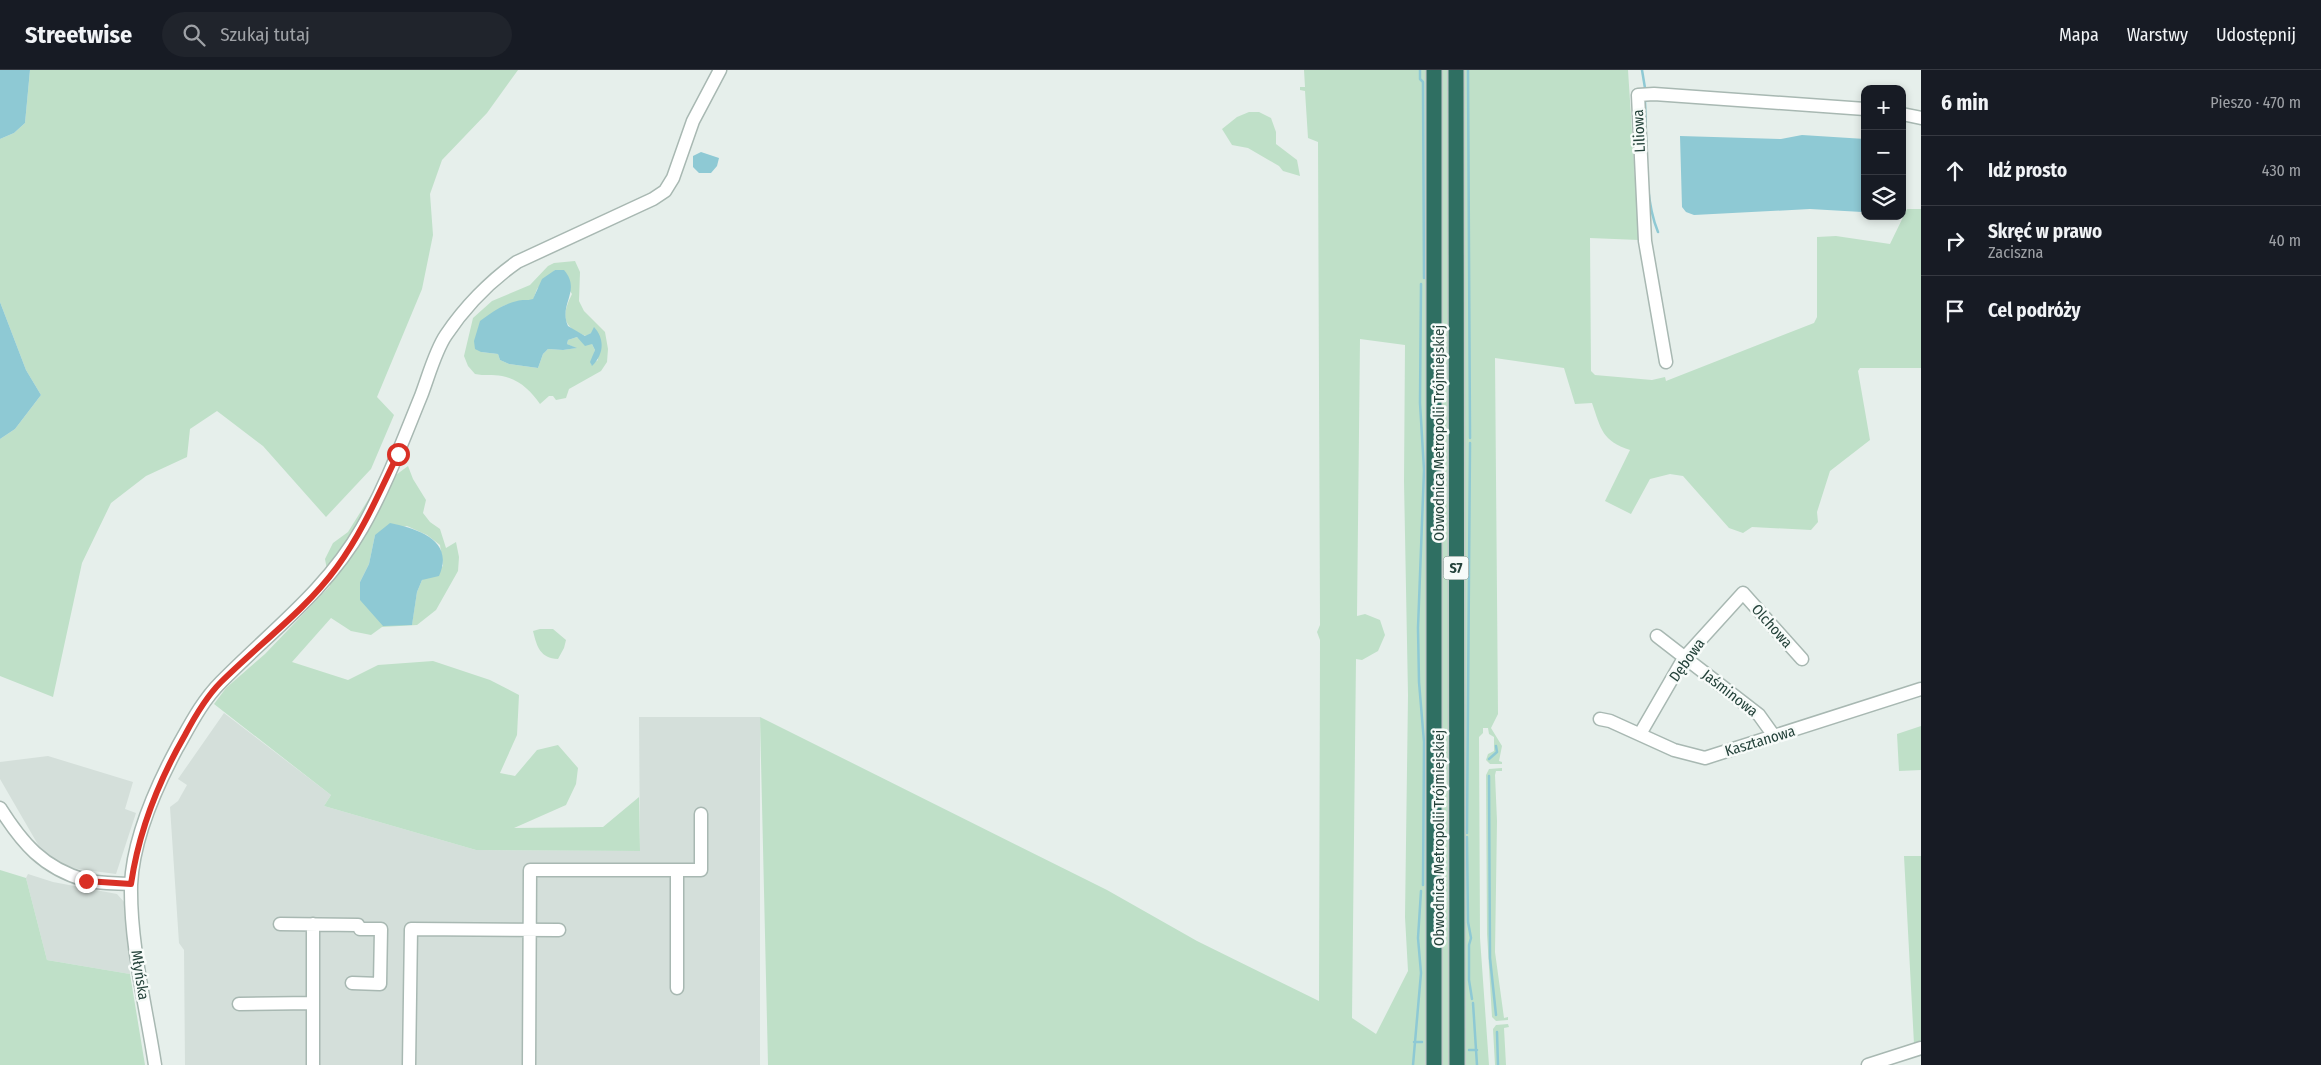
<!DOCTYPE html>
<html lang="pl">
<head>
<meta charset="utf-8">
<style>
	:root { --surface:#171b24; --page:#20242c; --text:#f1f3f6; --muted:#9ea1a6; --line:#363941 }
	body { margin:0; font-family:"Fira Sans Condensed",sans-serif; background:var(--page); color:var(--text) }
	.controls { position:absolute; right:15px; top:15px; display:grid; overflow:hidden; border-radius:10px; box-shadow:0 2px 8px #0003 }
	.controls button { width:45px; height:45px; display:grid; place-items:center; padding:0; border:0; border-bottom:1px solid var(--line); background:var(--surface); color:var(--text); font:25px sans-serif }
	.stop { position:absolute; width:15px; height:15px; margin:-11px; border:4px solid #d93025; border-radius:50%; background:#fff }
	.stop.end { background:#d93025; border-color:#fff; box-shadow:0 1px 5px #0008 }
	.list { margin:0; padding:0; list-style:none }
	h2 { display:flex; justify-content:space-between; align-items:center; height:65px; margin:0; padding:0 20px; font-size:21px }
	h2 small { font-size:16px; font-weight:400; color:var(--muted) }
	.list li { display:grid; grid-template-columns:32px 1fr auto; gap:15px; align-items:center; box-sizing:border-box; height:70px; padding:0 20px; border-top:1px solid var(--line) }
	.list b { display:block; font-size:19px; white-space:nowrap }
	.list p { margin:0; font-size:16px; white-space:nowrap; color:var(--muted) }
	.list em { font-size:16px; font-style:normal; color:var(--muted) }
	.icon { flex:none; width:28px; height:28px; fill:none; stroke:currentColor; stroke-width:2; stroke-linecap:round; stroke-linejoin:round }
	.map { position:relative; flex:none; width:1921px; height:995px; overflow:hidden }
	header { display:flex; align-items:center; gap:30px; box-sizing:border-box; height:70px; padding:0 25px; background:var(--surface); border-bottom:1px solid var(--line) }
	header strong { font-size:24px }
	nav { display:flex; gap:28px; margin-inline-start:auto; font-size:18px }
	.search { width:350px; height:45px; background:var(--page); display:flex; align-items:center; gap:12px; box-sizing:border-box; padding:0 18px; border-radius:28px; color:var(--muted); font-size:19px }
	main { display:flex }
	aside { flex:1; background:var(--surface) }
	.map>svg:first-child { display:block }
	.built { fill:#d4dfda }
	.green { fill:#bfe0c8; fill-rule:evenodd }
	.water { fill:#8ec9d4 }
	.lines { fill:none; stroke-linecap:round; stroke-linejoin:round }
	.stream { stroke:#8ec9d4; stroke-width:2.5 }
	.minor-casing { stroke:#a8b8b2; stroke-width:15 }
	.highway-casing { stroke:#c2cac8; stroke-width:18 }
	.minor { stroke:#fff; stroke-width:12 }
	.highway { stroke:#2f6f62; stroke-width:15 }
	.route { stroke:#d93025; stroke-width:6 }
	.labels { text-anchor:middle; stroke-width:5; stroke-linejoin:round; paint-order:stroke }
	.shield { fill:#f7fbf9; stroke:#637a73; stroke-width:1 }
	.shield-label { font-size:14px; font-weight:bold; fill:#24423a }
	.street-label { font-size:15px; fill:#24423a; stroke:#f7fbf9 }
</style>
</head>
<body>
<header>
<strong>Streetwise</strong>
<div class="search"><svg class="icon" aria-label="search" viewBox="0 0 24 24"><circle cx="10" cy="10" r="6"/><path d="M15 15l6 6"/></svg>Szukaj tutaj</div>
<nav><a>Mapa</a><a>Warstwy</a><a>Udostępnij</a></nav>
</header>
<main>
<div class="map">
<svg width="1921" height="995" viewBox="0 0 1921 995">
	<rect width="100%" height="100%" fill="#e6efeb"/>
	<path class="built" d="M224,643l107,82 -7,11 152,44 164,1 -1,-134h121v348h-575l-1,-115 -5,-7 -9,-136 8,-6 9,-16 -9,-6z
		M48,686l85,26 -8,27 11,4 -20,61 -45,-6 -27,-13 -44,-76v-17z
		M28,804l25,8 64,12 8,9 5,71 -83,-14 -21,-82z"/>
	<path class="green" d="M30,0h488l-31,43 -45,47 -12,34 3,41 -11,54 -45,108 17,18 -23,54 -45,48 -63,-71 -46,-35 -27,18 -3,28 -41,19 -35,27 -29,60 -29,134 -53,-21v-237l15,-10 26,-34 -15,-25 -26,-68v-163l14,-6 11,-10z
		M1304,0h121l1,995h-658l-8,-348 347,173 90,51 122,60 1,-361 -3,-8 3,-7 -2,-483 -10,-4 -3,-47 -5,-1v-3h5zM1360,269l45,6 -1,136 4,214 -3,222 3,54 -32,63 -24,-16 4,-359 6,1 16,-9 7,-16 -5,-15 -15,-6 -8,2z
		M1437,0h13l1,995h-13z
		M1462,0h166l11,170 -49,-2 1,133 4,4 57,5 13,-3 1,4 148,-58 3,-6v-80l19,-1 54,8 17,-35h14v159h-61l-2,3 12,69 -40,31 -13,41 1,10 -7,8 -59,-3 -9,6 -14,-5 -46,-52 -13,-2 -20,5 -19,35 -26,-13 25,-51c-28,-9 -29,-21 -38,-47l-17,1 -11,-36 -69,-10 3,356 -7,14 11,18 -3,15 3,1v2h-12l-4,-4 2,-6 6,-3v-14l-5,-3 -1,-6h-5v5l-4,4 1,201 9,127h-26z
		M1249,42h10l12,6 5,14v12l21,16 3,16 -17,-5 -4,-5 -31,-18 -16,-3 -10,-16 15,-12z
		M575,191l5,11 -1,29 5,10 21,21 3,17 -1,13 -6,9 -32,18 -3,9 -10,2 -3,-4h-4l-9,8c-9,-13 -21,-25 -38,-28 -9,-2 -18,0 -27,-2l-7,-8 -4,-10 9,-38 19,-17 38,-16 18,-19 6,-3zM555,200l17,24c-11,22 -10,33 14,42l5,-3 7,27 -7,5 4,-15 -3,-6h-4l-11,-7 -9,3 -1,4 9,4 -13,2 -15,-1 -5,5 -5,14 -29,-4 -9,-4 -2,-6 -17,-2 20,-45c11,-5 20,-5 32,-7l4,-11z
		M408,396l5,13 13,21 -3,13 7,9 10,7 6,19 10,-6 3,15 -1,14 -22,39 -19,15 -35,2 -11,8 -20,-4 -20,-13 -39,44 56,18 30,-15 55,-4 57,19 29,15 -2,40 -17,38 15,3 22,-26 21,-5 20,23 -2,16 -10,21 -52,23 89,-1 36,-30 1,54 -164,-1 -152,-44 7,-11 -117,-91 12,-16 39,-34 65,-68 -5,-27 8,-16 15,-11 25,-40zM407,456l20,9 13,10 3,21 -21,14 -5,12 -5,32 -52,-42 9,-18 6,-29z
		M540,559h13l13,11 -2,8 -6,11c-18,-1 -21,-12 -25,-28z
		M1921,656v44l-22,1 -2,-37z
		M1502,698v3h-6l-1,4 2,46 -2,131 9,66 4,-1v3l-12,1 -4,-4 -5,-83 -1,-159 3,-6z
		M1904,786h17v186l-7,2z
		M0,800l26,8 21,82 83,14 15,91h-145z
		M1508,954l1,3 -5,1 2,37h-11l-2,-36 3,-4z"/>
	<path class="water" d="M0,0h30l-5,53 -11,10 -14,6z
		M1802,65l63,4v68l-3,5 -52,-3 -116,6 -8,-3 -4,-5 -2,-71 101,3z
		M701,82l18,6 -2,8 -6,7h-12l-6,-6v-11z
		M555,200h9c18,21 -6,34 4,56l17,10 6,-3 3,-6c11,12 10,27 -2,39l-2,-4 5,-12 -3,-6 -7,2 -8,-9 -9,3 -1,4 10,4 -14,2 -15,-1 -5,5 -5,14 -29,-4 -9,-4 -2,-6 -17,-2 -6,-3 -1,-8 6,-20c11,-8 23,-17 37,-20 5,-2 10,0 16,-2l9,-20z
		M0,232l26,68 15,25 -26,34 -15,10z
		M390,453c28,6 65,17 49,53l-17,4 -5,12 -5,33 -29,1 -23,-26v-18l9,-18 6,-29z"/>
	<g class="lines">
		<path class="stream" d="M1420,0v9l3,3 1,196
			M1468,0l2,368
			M1642,0l3,18
			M1645,32c2,40 -2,94 13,130
			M1421,214l-1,119 4,67 -6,158 1,54 5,60 -1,143
			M1489,689l8,-7 -1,-6
			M1489,706l1,182 6,57
			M1467,763l3,-390
			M1467,767l1,85 3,16 -2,7v35l3,19
			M1473,933l4,62
			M1497,962l1,33
			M1414,972h8
			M1469,980h8
			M1413,995l8,-92 -3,-35 3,-47"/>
		<g class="minor-casing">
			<path id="minor" d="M1902,44l19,4
				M1666,292l-21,-121 -7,-146 16,-1 211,15
				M1657,566l102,79 15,21
				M1600,649l10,2 64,29 31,8 216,-69
				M1640,664l44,-76 59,-65 59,66
				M0,738c22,35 43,60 85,72 14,4 32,3 46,4
				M280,854l78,1 2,4h21l-1,55 -28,-1
				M677,918v-118
				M239,934l74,-1
				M155,995c-9,-59 -25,-120 -24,-180 2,-47 24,-96 46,-137 13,-23 25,-47 44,-66 50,-51 105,-91 141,-154 24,-42 41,-88 59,-132 7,-18 14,-45 25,-61 18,-27 44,-54 71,-73l136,-63 12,-8 8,-13 20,-57 27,-51
				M313,995v-141
				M409,995l2,-136 148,1
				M529,995l1,-195h171v-56
				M1868,995l53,-17"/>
		</g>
		<g class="highway-casing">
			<path id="highway" d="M1434,0v995
				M1456,0l1,995"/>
		</g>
		<use href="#minor" class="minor"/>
		<use href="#highway" class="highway"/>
	</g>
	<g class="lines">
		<path class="route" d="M86,811l45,3c8,-54 27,-102 54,-149 10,-19 21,-38 36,-53 38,-38 84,-71 116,-115 25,-34 42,-74 61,-113"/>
	</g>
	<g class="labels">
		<rect class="shield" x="1443.5" y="486.5" width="25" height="23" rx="4"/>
		<g class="shield-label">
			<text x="1456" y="503">S7</text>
		</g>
		<g class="street-label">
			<text transform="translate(1639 61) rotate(-93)" y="5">Liliowa</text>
			<text transform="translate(1439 363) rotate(-90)" y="5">Obwodnica Metropolii Trójmiejskiej</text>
			<text transform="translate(1772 556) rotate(48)" y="5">Olchowa</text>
			<text transform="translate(1687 590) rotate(-54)" y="5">Dębowa</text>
			<text transform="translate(1730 623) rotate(38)" y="5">Jaśminowa</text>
			<text transform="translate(1760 671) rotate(-17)" y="5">Kasztanowa</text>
			<text transform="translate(1439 768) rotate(-90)" y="5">Obwodnica Metropolii Trójmiejskiej</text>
			<text transform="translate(140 905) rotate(81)" y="5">Młyńska</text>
		</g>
	</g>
</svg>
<div class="controls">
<button>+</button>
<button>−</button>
<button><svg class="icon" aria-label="layers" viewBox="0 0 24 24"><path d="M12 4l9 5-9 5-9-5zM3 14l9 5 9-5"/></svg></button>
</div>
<div class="stop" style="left:398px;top:384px"></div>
<div class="stop end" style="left:86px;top:811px"></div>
</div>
<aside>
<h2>6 min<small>Pieszo · 470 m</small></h2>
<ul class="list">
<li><svg class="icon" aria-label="ahead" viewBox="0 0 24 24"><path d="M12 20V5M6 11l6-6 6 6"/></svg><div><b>Idź prosto</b></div><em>430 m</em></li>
<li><svg class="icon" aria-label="right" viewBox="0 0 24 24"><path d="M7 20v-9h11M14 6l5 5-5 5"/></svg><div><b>Skręć w prawo</b><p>Zaciszna</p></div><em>40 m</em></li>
<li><svg class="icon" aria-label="arrive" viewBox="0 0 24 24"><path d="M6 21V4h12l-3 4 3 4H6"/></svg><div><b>Cel podróży</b></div></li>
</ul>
</aside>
</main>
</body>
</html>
